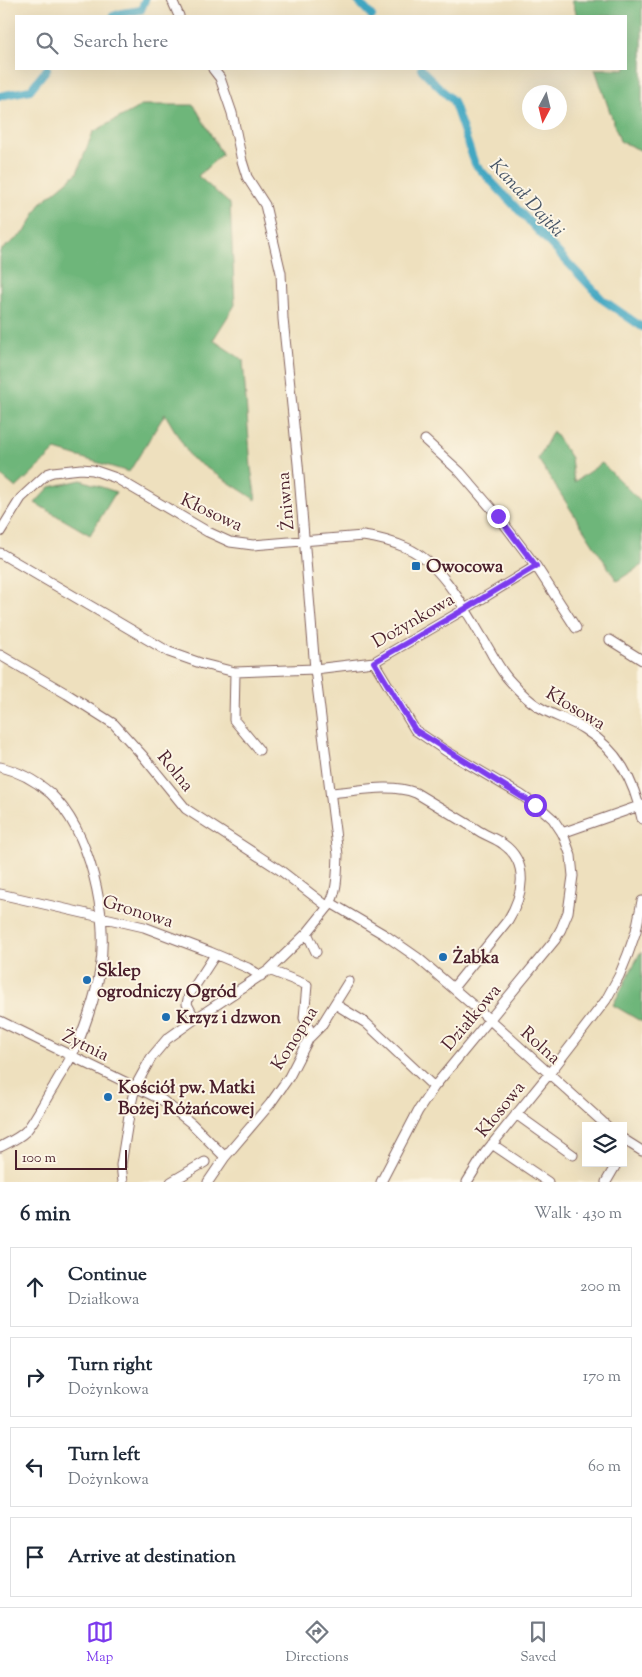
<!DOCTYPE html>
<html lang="en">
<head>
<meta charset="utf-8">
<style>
	:root { --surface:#fff; --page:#f2f2f3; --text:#1f2937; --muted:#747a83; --line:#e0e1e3; --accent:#7c3aed }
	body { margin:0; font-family:"Sorts Mill Goudy",serif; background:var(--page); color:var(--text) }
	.controls { position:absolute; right:15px; bottom:15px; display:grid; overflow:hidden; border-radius:0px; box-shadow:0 5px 20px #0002 }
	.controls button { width:45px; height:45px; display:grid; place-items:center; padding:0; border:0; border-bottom:1px solid var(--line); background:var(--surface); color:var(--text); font:25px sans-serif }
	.compass { position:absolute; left:522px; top:85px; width:45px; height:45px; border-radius:50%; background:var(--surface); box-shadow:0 5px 20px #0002; rotate:187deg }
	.scale { position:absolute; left:15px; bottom:12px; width:112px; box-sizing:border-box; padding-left:5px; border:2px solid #4a1f2b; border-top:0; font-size:14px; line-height:18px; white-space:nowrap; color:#4a1f2b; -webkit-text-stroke:4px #fcf5e5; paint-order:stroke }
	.stop { position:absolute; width:15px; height:15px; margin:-11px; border:4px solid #7c3aed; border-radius:50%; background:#fff }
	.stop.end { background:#7c3aed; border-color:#fff; box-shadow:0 1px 5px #0008 }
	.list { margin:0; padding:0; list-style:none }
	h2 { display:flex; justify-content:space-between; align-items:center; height:65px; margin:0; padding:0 20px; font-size:21px }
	h2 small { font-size:16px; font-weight:400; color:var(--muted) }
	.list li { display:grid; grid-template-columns:32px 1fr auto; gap:15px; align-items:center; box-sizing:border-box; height:80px; margin:0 10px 10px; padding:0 10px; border:1px solid var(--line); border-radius:0px }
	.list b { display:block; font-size:19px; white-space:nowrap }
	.list p { margin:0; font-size:16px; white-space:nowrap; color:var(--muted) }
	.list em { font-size:16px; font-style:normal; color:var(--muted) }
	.icon { flex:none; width:28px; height:28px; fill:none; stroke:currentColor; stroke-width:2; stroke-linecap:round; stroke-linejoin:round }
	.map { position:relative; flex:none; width:642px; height:1182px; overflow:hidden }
	.search { position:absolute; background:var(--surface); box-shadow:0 5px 20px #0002; left:15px; right:15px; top:15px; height:55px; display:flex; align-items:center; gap:12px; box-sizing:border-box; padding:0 18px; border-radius:0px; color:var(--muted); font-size:19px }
	.sheet { height:425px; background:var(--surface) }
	nav { display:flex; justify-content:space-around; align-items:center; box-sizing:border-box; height:70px; border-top:1px solid var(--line); background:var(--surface); font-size:14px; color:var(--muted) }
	nav a { display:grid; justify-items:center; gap:2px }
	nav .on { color:var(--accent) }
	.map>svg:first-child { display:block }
	.forest { fill:#6eb67a; stroke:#5c6a52 }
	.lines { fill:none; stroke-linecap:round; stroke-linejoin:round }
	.canal { stroke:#42a7c2; stroke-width:8 }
	.minor-casing { stroke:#83635e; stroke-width:11 }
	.minor { stroke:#fff; stroke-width:9 }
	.route { stroke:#7c3aed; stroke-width:6 }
	.poi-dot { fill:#1f6fb2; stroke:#fcf5e5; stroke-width:2 }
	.labels { text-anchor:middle; stroke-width:4; stroke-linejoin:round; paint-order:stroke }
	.street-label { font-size:18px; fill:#4a1f2b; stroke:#fcf5e5 }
	.poi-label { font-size:18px; font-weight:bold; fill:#4a1f2b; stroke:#fcf5e5; text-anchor:start }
	.water-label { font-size:19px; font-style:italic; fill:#475567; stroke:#fcf5e5 }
</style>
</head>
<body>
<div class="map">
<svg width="642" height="1182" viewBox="0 0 642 1182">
	<rect width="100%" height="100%" fill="#fcf5e5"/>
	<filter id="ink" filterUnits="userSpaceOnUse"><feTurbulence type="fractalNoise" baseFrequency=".02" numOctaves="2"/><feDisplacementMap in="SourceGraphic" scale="10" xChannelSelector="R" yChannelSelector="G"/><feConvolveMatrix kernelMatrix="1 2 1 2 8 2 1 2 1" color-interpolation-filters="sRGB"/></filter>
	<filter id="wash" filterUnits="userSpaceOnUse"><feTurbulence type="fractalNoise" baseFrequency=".0096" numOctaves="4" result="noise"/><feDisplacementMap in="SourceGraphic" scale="20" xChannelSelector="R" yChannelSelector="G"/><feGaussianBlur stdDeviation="1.12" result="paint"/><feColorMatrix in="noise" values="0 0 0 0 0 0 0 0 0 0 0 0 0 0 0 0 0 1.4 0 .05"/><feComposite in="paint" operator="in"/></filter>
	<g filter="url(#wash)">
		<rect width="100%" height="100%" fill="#eee0be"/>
		<path class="forest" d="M572,0h70v151l-22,-10 -25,-72h31v-53h-49z
			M143,105h51l28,49 -24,22 32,28 5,101 -22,35 30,20 8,108 5,32 -65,-42 -26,-44 -36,58 -73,-22 -40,38 -16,-13v-224l25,-19 16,-29 36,-30 16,-41z
			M553,431l18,27 3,24 28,-19 40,40v62l-25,16 -79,-122z
			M81,480l35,12 -26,43 -55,-32 15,-16z
			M640,953h2v69l-29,-17z"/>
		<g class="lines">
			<path class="canal" d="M357,0l15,16
				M113,16l9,-3 19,-3 4,-10
				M421,69l32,32 22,63 128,136 39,27
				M0,96l30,-6 17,-21"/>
		</g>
	</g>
	<g filter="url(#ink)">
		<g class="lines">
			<g class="minor-casing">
				<path id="minor" d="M172,0l7,16
					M425,440l35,32 38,44 38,50
					M0,532l21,-34 26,-24 6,-2 28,-3 12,1 23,8 92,54 22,10 23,3 110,-9c16,2 30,6 44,12 35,15 60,65 79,96 8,13 14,27 25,38 8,9 18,19 28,25 14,9 31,13 45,22 34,21 50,51 58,90
					M0,553l169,99 34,12 32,8 80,-3 59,-7 91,-53 71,-43 40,62
					M610,640l32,20
					M0,655l67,39 47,30 29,32 43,53 94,61 48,37
					M374,662l41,68 31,21 75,44 23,16 9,8 10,15 8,22 2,20 -5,36 -7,17 -6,11 -121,147 -16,24 -37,71
					M235,672l-1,48 25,30
					M0,767c17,4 36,14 50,26 41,39 59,124 50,177 -4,26 -17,64 -29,87 -5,10 -12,19 -17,29 -9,14 -18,33 -28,45 -7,7 -18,12 -26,16
					M331,793c27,-2 59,-10 85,0 20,12 40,24 60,36 8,6 19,9 27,15 27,19 20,52 5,76l-55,68
					M562,833l80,-28
					M0,894l144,33 66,25 38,16 13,8
					M331,903l54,32 33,23 72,62 117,106
					M307,933l9,19
					M269,970l38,15 -3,33 5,11v9
					M335,1004l31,19 68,64
					M195,1019l-8,-15 2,-9 26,-40
					M0,1021l162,79 29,23 34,34
					M516,1114l57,41
					M623,1139l19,12
					M492,1144l56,38
					M123,1182l-2,-17 9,-56 5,-22 16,-29 16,-19 28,-20 74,-49 38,-37 21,-26c10,-15 9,-35 10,-52l-23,-186 -17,-205 -15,-145 -2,-46 -16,-68 -18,-28 -5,-16 -10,-48 -12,-35 -7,-9
					M171,1182l34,-20
					M208,1182l17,-25 45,-53 19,-27 20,-39 12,-12 28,-45
					M467,1182l18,-29 64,-79 57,-74 13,-24 9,-22 8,-23 6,-30
					M606,1182l11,-19"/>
			</g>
			<use href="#minor" class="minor"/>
		</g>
	</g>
	<g class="lines" filter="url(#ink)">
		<path class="route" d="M498,516l38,50 -71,43 -91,53 41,68 120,75"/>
	</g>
	<g class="poi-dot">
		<rect x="411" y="561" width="10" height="10" rx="2.5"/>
		<circle cx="443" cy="957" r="5"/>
		<circle cx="87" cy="980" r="5"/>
		<circle cx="166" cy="1017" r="5"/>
		<circle cx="108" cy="1097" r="5"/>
	</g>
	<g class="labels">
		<g class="street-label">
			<text transform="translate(285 501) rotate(-95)" y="6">Żniwna</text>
			<text transform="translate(212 512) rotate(25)" y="6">Kłosowa</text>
			<text transform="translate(413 620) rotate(-30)" y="6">Dożynkowa</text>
			<text transform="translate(576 708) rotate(31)" y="6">Kłosowa</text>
			<text transform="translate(176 771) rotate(51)" y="6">Rolna</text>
			<text transform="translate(138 911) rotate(17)" y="6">Gronowa</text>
			<text transform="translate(471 1017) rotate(-50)" y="6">Działkowa</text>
			<text transform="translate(294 1038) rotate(-58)" y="6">Konopna</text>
			<text transform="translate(86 1045) rotate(26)" y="6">Żytnia</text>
			<text transform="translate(541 1045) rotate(42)" y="6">Rolna</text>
			<text transform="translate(500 1109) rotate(-51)" y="6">Kłosowa</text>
		</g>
		<g class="poi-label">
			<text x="426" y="572">Owocowa</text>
			<text x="453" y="963">Żabka</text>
			<text x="97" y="976">Sklep<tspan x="97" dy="21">ogrodniczy Ogród</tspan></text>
			<text x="176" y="1023">Krzyz i dzwon</text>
			<text x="118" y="1093">Kościół pw. Matki<tspan x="118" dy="21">Bożej Różańcowej</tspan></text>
		</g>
		<g class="water-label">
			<text transform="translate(528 197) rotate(47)" y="7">Kanał Dajtki</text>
		</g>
	</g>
</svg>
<div class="controls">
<button><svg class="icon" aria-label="layers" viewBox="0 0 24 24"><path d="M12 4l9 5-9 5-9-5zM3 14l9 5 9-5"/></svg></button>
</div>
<svg class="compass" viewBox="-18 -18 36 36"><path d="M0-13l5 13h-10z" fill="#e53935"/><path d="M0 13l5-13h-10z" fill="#747a83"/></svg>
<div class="scale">100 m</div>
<div class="stop" style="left:535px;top:805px"></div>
<div class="stop end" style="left:498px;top:516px"></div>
<div class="search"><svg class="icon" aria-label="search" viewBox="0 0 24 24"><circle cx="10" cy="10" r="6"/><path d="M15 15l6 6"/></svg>Search here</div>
</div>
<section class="sheet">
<h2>6 min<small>Walk · 430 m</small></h2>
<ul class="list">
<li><svg class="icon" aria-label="ahead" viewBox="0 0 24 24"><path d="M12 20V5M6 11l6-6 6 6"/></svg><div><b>Continue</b><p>Działkowa</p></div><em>200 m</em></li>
<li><svg class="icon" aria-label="right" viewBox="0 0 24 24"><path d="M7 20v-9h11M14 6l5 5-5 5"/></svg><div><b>Turn right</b><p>Dożynkowa</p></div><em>170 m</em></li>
<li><svg class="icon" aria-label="left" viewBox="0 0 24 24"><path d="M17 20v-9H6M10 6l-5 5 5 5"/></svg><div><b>Turn left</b><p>Dożynkowa</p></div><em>60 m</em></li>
<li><svg class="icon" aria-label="arrive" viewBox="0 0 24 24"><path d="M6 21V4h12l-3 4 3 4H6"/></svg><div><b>Arrive at destination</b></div></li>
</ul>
</section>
<nav>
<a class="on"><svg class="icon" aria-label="map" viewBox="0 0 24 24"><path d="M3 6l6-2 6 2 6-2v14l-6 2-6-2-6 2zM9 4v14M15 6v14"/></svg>Map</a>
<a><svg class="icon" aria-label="directions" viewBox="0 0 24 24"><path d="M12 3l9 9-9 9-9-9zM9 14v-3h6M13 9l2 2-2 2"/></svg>Directions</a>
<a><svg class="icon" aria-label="saved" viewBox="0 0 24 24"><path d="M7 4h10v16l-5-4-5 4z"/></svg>Saved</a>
</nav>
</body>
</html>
